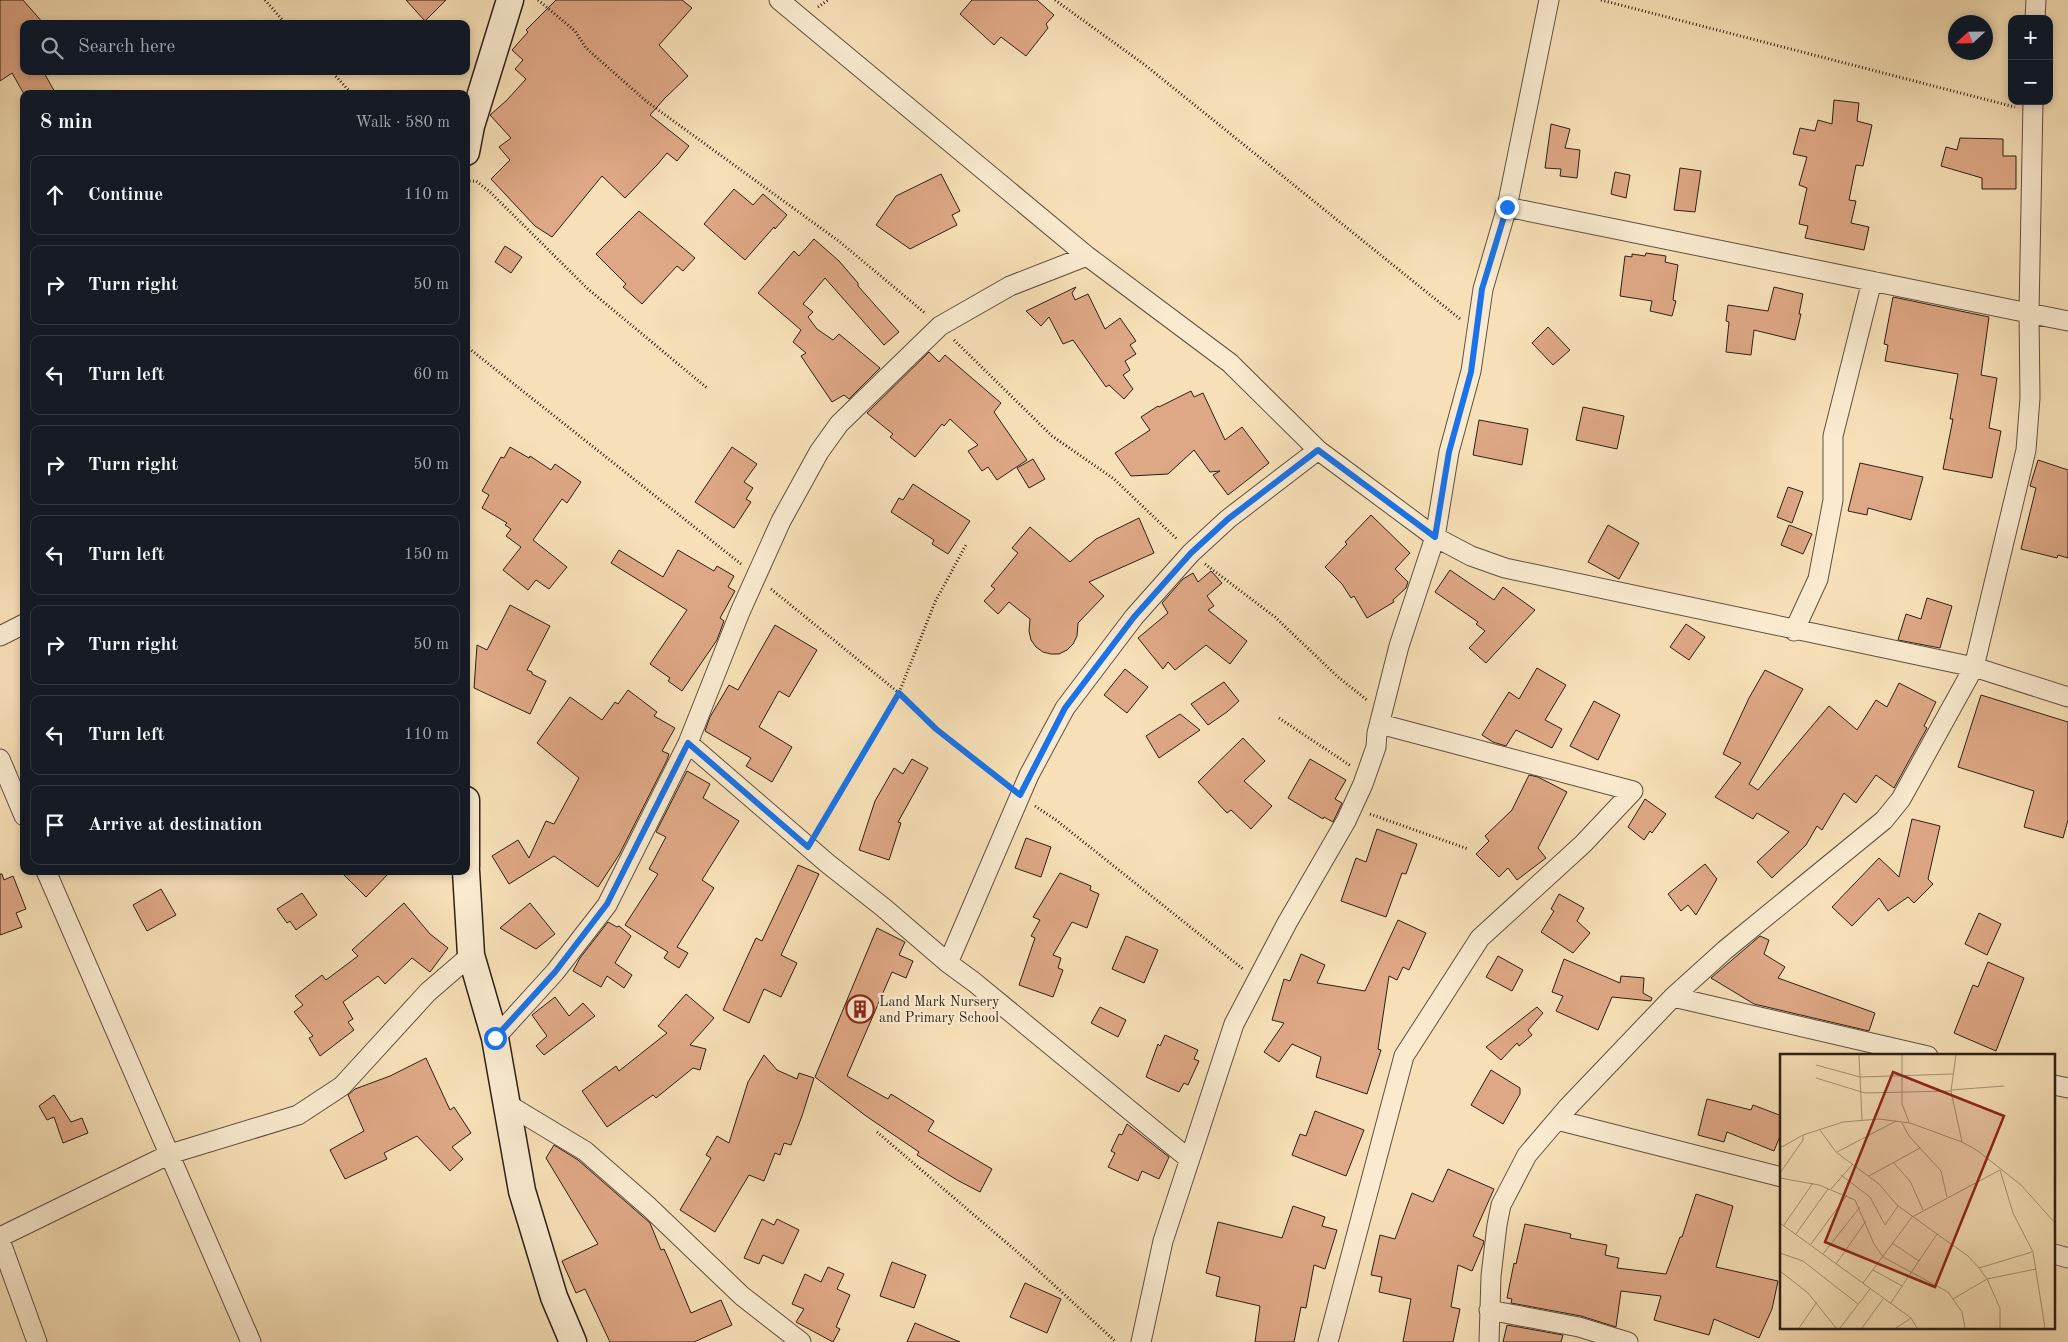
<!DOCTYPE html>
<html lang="en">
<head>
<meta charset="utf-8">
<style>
	:root { --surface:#171b24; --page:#20242c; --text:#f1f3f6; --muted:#9ea1a6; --line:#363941 }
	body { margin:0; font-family:"Old Standard TT",serif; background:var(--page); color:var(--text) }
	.controls { position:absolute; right:15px; top:15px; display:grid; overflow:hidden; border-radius:10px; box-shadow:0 2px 8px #0003 }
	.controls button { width:45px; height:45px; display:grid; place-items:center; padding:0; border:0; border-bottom:1px solid var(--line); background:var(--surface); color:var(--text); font:25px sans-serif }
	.compass { position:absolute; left:1948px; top:15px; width:45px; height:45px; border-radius:50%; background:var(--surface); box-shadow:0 2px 8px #0003; rotate:248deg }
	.stop { position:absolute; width:15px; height:15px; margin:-11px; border:4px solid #1a73e8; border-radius:50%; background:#fff }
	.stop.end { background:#1a73e8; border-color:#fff; box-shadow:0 1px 5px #0008 }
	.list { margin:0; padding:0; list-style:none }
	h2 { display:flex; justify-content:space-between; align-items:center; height:65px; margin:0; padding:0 20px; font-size:21px }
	h2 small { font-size:16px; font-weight:400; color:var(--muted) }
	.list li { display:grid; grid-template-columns:32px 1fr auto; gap:15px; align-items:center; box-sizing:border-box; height:80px; margin:0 10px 10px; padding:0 10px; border:1px solid var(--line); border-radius:10px }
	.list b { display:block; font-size:19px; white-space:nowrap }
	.list em { font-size:16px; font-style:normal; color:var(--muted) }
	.icon { flex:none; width:28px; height:28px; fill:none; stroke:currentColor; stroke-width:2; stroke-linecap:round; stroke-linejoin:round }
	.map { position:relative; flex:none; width:2068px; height:1342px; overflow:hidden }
	.search { position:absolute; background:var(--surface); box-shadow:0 2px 8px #0003; left:20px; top:20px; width:450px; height:55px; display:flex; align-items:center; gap:12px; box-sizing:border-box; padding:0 18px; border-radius:10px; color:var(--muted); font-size:19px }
	.panel { position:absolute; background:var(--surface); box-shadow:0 2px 8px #0003; left:20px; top:90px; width:450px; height:785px; border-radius:10px }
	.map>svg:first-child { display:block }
	.building { fill:#dea785; stroke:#2d1f17 }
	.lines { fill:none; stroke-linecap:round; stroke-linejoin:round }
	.minor-casing { stroke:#604f3f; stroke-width:21 }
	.secondary-casing { stroke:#2d1f17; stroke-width:29 }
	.path { stroke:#2d1f17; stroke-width:3; stroke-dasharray:1 2.5; stroke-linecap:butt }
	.minor { stroke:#faebd0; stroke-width:19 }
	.secondary { stroke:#faebd0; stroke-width:26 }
	.route { stroke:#1a73e8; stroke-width:6 }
	.labels { text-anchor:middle; stroke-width:4.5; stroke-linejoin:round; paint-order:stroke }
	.poi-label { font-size:14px; fill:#2d1f17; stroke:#faebd0; text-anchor:start }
	.inset-road { fill:none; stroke:#a69377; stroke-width:1 }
	.view { fill:#8f2418; fill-opacity:0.15; stroke:#8f2418; stroke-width:2.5 }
	.inset-edge { fill:none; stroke:#2d1f17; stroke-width:2.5 }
</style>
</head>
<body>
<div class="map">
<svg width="2068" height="1342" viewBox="0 0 2068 1342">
	<rect width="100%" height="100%" fill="#f7e0b7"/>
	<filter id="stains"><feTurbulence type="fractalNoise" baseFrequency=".004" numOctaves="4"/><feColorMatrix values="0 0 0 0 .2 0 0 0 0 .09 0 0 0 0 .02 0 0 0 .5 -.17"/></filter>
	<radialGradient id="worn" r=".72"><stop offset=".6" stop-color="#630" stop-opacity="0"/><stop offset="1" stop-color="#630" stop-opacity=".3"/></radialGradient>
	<path class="building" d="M0,0h23l21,24h-20v47h19l13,23h-32l-12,-21 -12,8z
		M406,0h40l-21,21z
		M556,0h126l10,8 -33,37 29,31 -23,22 -15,17 39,31 -12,15 -10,-8 -10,12 -32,33 -23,-22 -50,61 -17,-11 -44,-47 19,-19 -11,-13 12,-9 -21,-23 17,-15 19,-21 -11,-10 8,-9 -11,-10 16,-18 -2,-2z
		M972,0h65l17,15 -8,9 2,4 -22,28 -25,-19 -7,8 -34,-31z
		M1834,100l25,3 -2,18 15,4 -9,41 -7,-1 -7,35 7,1 -5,22 18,4 -5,23 -59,-12 3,-12 -9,-2 8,-36 -8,-3 8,-28 -14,-3 7,-26 15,3 3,-11 14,4z
		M1551,124l19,5 -5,19 15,2 -3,28 -17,-2 1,-7 -16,-1z
		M1960,138l43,1v17h13v33h-34v-11l-41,-12 5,-19 11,3z
		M1680,168l21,3 -6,41 -21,-2z
		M1615,172l15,3 -4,23 -15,-4z
		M941,174l19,37 -8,4 5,10 -47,24 -34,-24 20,-29z
		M734,189l19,16 10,-11 24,21 -12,14 -1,-2 -29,33 -41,-36z
		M639,211l56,47 -12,13 -6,-5 -35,38 -19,-17 3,-3 -30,-30z
		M814,239l25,22 19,22v3l41,46 -15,13 -59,-67 -22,26 10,8 -5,5 9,12 16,11 6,-6 41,34 -31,31 -5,-4 -12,7 -31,-46 5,-3 -13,-11 8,-12 -43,-37 36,-42 5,5z
		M505,246l17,11 -11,16 -16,-11z
		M1646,253l20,3 -1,6 13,3 -5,35 3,1 -4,15 -22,-5 2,-10 -32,-5 5,-40 7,1v-3l13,2z
		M1076,287l-4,6 3,7 13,-6 17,35 15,-11 16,23 -6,4 6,9 -11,7 5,9 -7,5 10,14 -9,10 -15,-14 -3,2 -33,-47 -10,4 -14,-27 -8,9 -15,-15z
		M1774,287l29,7 -4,20h2l-6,26 -41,-10 -3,25 -25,-3 3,-30 -3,-1 2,-16 40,6z
		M1893,297l96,20 -8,58 16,3 -8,50 12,3 -9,47 -49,-9 10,-50h-3l8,-45 -73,-13 3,-16 -4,-1z
		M1548,327l22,23 -17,15 -21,-22z
		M929,352l10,10 6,-7 56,48 -7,9 33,48 -30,20 -9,-13 -6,4 -14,-20 10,-6 -28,-26 -6,7 -2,-2 -27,33 -25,-20 3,-3 -26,-21z
		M1191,391l3,6 9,-4 22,47 17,-13 27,36 -41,32 -15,-20 7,-4 -10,1 -16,-22 -26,24 -37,2 -16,-23 35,-23 -9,-13 17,-11 1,1z
		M1583,407l41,9 -7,33 -41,-9z
		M1479,420l49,9 -6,36 -49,-10z
		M510,447l19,11 1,-2 21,14 4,-6 26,18 -14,21 -5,-4 -29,41 34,27 -18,22 -13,-9 -8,10 -25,-20 18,-23 -15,-11 5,-7 -6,-4 2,-2 -25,-15 7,-13 -7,-4 19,-34 3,1z
		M732,447l25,17 -13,18 9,6 -7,11 5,3 -17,26 -39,-26z
		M1033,459l12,20 -16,9 -12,-20z
		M2038,460l30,10v88l-10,-3 -1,3 -36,-9 15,-61 -6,-2z
		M1860,463l63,14 -12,43 -43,-12 -1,7 -19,-4z
		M913,484l57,37 -22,33 -16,-10 2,-4 -43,-28 8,-14 4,2z
		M1788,487l15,5 -11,31 -15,-6z
		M1371,515l39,38 -15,16 13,13 -2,6 -13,12 1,2 -27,16 -13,-22 -3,2 -9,-14 -17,-17 22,-23 -2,-2z
		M1139,518l15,35 -65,29 15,14 -26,27 -1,13 -4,8 -6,6 -8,4h-8l-8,-2 -7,-5 -5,-7 -2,-9 1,-12 -21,-17 -11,12 -14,-13 11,-12 -4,-3 27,-33 -6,-5 18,-21 40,35 26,-23z
		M1608,525l31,18 -20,36 -31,-17z
		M1789,525l23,9 -9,20 -22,-9z
		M619,550l44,27 15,-27 36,21 3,-5 17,10 -6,11 7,4 -15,27 4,3 -7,19 -35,51 -14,-10 2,-3 -20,-14 37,-54 -76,-47z
		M1450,570l44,30 9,-13 32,23 -49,53 -17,-15 16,-17 -9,-7 2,-2 -43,-30z
		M1211,571l11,12 -15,13 7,10 -6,4 39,31 -17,23 -24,-19 -31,25 -7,-8 -5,7 -25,-31 30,-25 -6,-10 21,-24 10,-6 5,9z
		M1927,598l25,8 -12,42 -42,-8 8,-26 15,5z
		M510,605l40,21 -23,44 5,2v2l14,7 -16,33 -56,-26 3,-43 10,5z
		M1686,624l19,13 -16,23 -19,-13z
		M775,625l42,25 -28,47 -10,-6 -20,36 33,20 -20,35 -26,-16 5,-8 -46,-27 5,-14 19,-32 9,5z
		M1537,668l29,17 -21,35 17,9 -10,19 -36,-18 -10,16 -13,-4 -11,-7 27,-43 10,7z
		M1125,669l23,18 -21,26 -23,-18z
		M1765,670l38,19 -54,95 9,6 71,-84 28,24 19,-30 11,7 12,-24 37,19 -12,24 3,2 -33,60 -18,-13 -20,28 -12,-10 -22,37 -5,-4 -11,19 -34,33 -15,-16 32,-30 -32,-19 -4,6 -38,-22 26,-34 -18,-9 26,-56z
		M1224,682l15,19 -12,11 -19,13 -17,-21z
		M628,690l29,22 -3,4 21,12 -13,23 7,3 -2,6 -48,95 -21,32 -44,-31 -45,28 -17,-28 26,-16 11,18 17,-37 8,3 25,-46 -42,-35 33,-46 32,23 13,-18 3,2z
		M1981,695l87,27v98l-5,18 -39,-11 10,-36 -76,-24z
		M1594,701l26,14 -22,45 -28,-14z
		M1180,714l20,16 -41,28 -13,-22z
		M1243,738l22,23 -21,20 28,25 -21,23 -20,-19 -4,3 -29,-31z
		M912,759l16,9 -30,54 3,1 -12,37 -30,-10 16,-49 19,-33 9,6z
		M1310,759l36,21 -11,19 7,4 -9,19 -9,-5 -1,2 -35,-21z
		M687,771l23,13 -7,14 36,23 -37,59 12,8 -37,59 11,6 -9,15 -15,-10 4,-6 -43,-27 33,-51 -9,-5 17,-32 -10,-5z
		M1529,775l9,2 29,15 -29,56 8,10 -29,22 -9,-12 -9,9 -23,-23 13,-13 -4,-5 27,-26z
		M1645,799l21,15 -14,19 -2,-2 -6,9 -16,-13z
		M1912,819l28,7 -12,53 5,5 -19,19 -6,-6 -20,14 -9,-13 -27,28 -20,-19 47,-49 20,19z
		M1377,829l40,15 -11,30 -4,-1 -16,44 -45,-16 15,-43 10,4z
		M1026,838l25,9 -10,30 -26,-9z
		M1705,864l12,15 -21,36 -8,-10 -7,6 -13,-17z
		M798,865l21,9 -38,81 16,8 -16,34 -17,-8 -15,34 -26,-13 33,-72 6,3z
		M340,871h51l-25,26z
		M1060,873l31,13 -1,4 9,4 -12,34 -15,-6 -19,33 8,3 -3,10 5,2 -10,27 -34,-12 16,-47 -4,-2 9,-16 -7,-3z
		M0,874h2l2,6 9,-4 13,33 -10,4 6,14 -22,8z
		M161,889l15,26 -29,16 -14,-26z
		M302,893l15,22 -21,15 -6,-9 -3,2 -10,-14z
		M1559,894l25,14 -7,13 13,12 -17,20 -32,-21 13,-21 -3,-2z
		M404,903l26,31 18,14 -18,24 -18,-14 -27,26 -7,-8 -35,26 10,17 -5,3 6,8 -34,26 -11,-18 4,-2 -19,-24 9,-7 -8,-9 27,-21 4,5 32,-24 -6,-6z
		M530,903l25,31 -19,15 -36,-21z
		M1979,913l22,11 -14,31 -22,-11z
		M1398,920l28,13 -17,37 -6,-3 -6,13 -8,-4 -11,73 3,1 -14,44 -51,-17 5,-20 -29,-13 -13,18 -15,-10 20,-29 -12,-3 12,-41 6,2 11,-27 24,11 -8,18 48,8z
		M608,922l9,5 2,-1 12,10 -16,27 17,12 -8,13 -17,-12 -6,11 -28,-16 7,-13z
		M877,928l28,14 -6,13 14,6 -7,17 -14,-6 -45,104 41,23 3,-5 43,27 -6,10 64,38 -12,23 -23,-12 -40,-25 2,-3 -53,-36 -51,-39z
		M1126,936l32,14 -14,33 -32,-14z
		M1760,936l9,4 -5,14 21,13 -7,11 97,35 -6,18 -115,-27 -43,-26z
		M1498,956l25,14 -11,21 -26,-14z
		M1564,959l56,24 1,-7 23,2 -1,15 9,5 -1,3 -39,-4 -14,33 -42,-19 7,-15 -11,-4z
		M1988,962l36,16 -28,73 -42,-18 19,-48 5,2z
		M686,994l28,24 -24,27 16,4 -6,21 -7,-2 -37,30 -3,-3 -46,32 -25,-36 34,-25 3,5 48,-38 -9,-7z
		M555,997l14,19 14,-13 12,13 -51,39 -8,-9 11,-10 -15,-21z
		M1100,1007l26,13 -8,17 -27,-14z
		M1537,1007l6,6 -15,17 4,5 -13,11 -2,-3 -16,17 -15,-13z
		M1165,1035l33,15 -4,9 5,2 -11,24 -4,-2 -5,9 -33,-15 12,-33 2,2z
		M764,1055l13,15 20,9 2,-6 15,5 -12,38 -11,29 -7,-2 -4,12 -5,-2 -11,28 -15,-6 -34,57 -35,-22 31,-52 -5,-3 11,-19 12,7 19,-61z
		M426,1058l24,52 4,-3 17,26 -19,14 11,12 -13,12 -33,-35 -33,17 3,6 -42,20 -15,-29 34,-19 -16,-36 7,-6 35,-13z
		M1491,1070l29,18v6l-17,30 -32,-19z
		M54,1095l17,27 11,-4 6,15 -25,10 -9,-26 -7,3 -8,-14z
		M1707,1099l44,11 2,-5 29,11v15l-8,20 -47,-19 -3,10 -26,-7z
		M1315,1111l49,19 -18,46 -54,-21 8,-21 6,2z
		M1127,1124l42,33 -10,22 -17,-8 -4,10 -30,-14 7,-14 -4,-2 8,-17 3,1z
		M554,1145l24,15 72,63 11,27 3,-1 5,11 22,53 30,-13 11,25 -38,17h-84l-25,-53 -9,4 -14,-32 36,-17 -52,-86z
		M1448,1169l46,20 -21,47 11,5 -1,4 -11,26 -14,-6 -7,42 9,2 -7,33h-50l8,-43 -32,-7 3,-15 -11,-2 9,-40 15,4 17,-46 21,9z
		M1696,1194l37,12 -17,61 62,14 -6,28 -13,29 -45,-19 -5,16 -55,-15 7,-24 -40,-5 -5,36 -35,-11 -70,-13 1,-4 -5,-1 7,-35 2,1 9,-40 46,10 -1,4 37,7 -2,10 14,3 -2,10 49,6 14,-37h2z
		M1293,1206l32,11 -3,9 15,4 -12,39 -11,-4 -8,43 -5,-1 -7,35h-39l5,-36 -44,-10 4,-19 -14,-4 12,-51 64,16z
		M762,1219l12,6 3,-6 22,11 -16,34 -20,-9 -4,9 -15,-6z
		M892,1262l34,13 -12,33 -34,-12z
		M828,1267l16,7 -7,15 13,6 -14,32 4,2 -7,13 -37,-20 8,-13 -12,-5 13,-30 16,8z
		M1025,1283l36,16 -14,34 -37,-16z
		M915,1323l45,19h-53z
		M1507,1325l56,10 -2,7h-58z"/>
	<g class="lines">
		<g class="minor-casing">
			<path id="minor" d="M779,0l308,256 143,107 88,87 117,87 36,19 34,12 469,99 94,30
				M2035,19l1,-19
				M1507,207l42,-207
				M1794,631l24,-52 15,-79v-64l39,-155
				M0,636l24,-12
				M688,743l139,120 57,45 64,55 26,19 215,177
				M0,759l24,57
				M46,871l205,471
				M948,963l81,-188 36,-67 69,-91 57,-64 37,-34 90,-69
				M1673,997l255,59
				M495,1038l60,-66 52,-67 81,-162 52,-131 41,-91 38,-69 20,-28 101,-98 70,-40 77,-30
				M2054,1085l14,3
				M507,1104l78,47 64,56 93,89 59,46
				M1557,1120l225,57
				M0,1237l170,-83 128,-39 44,-29 86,-94 43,-37
				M0,1240l37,102
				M2054,1254l14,4
				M1489,1310l90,17 49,15
				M1141,1342l22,-101 71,-217 53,-101 59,-102 17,-37 13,-37 1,-14 22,-87 36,-109 14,-85 22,-81 12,-82 24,-82 561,114
				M1328,1342l76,-286 76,-118 103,-94 50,-53 -253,-67
				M1489,1342l2,-66 6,-51 4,-20 26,-50 41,-48 105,-110 52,-47 159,-130 17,-21 73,-132 52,-217 4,-52 -1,-85 4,-212"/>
		</g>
		<g class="secondary-casing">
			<path id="secondary" d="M466,152l5,-26 39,-126
				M466,800v67
				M466,871l5,84 24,83 27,153 32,106 19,45"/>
		</g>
		<path class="path" d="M265,0l21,24
			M538,0l37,31 11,17 60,53 194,141 86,72
			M1055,0l90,65 315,254
			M1601,0l414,107
			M818,7l10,-7
			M331,71l21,23
			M466,181h10l13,10 99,98 119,99
			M954,340l98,96 62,43 64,61
			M466,346l275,218
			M1205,564l70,53 63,60 29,23
			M771,589l128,104 36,36 69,54
			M1279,718l72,48
			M1035,806l21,14 187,149
			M1370,814l98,35
			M817,831l82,-138 36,-91 32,-59
			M877,1132l152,130 87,80"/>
		<use href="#minor" class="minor"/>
		<use href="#secondary" class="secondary"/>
	</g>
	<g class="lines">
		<path class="route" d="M495,1038l60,-66 52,-68 81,-161 120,104 91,-154 37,36 84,66 45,-87 69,-91 57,-64 37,-34 90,-69 117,87 14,-85 22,-80 11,-83 25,-82"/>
	</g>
	<defs>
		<g id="building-ring" transform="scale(1.4375)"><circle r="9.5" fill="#faebd0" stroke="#8f2418" stroke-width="1.5"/><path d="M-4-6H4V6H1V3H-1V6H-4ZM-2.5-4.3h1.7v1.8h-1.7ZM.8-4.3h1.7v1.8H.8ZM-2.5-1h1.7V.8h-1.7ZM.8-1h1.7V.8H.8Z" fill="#8f2418"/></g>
	</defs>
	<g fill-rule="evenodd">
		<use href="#building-ring" x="860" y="1009"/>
	</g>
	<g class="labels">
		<g class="poi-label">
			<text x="879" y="1006">Land Mark Nursery<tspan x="879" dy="16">and Primary School</tspan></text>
		</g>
	</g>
	<g transform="translate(1780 1054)">
		<rect width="275" height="275" fill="#f7e0b7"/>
		<path class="inset-road" d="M79,1l3,65M122,1v49l7,18M176,1l-5,36 11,51M36,11l44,12 93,-3M36,24l49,15 86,-2M171,36l53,-4M122,69l7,13 32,35 6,26M40,76l16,22 43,32 18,21 40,29 -47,70M0,94l23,-13 40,-13 36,-3 31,4 52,19 16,9 43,34 34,38M57,98l59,-31M113,108l17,19 13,29M220,116l13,43 20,39 12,76M0,119l23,-33v-5M61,121l29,22 15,28 13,-19M89,122l51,-28M0,124l39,7 36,15 19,44 9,13 65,35 14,20 3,16M51,135l22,-25M0,169l131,95 6,10M4,171l29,-42M16,180l32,-45M157,180l31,22 11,12 53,-16M112,189l27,18M31,190l36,-49M0,199l23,8 55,43M43,200l37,-47M56,210l30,-43M199,214l8,11 49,-10M93,216l29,16M0,217l28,22 28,35M83,229l49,-66 88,-47M173,245l34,-20 13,29v20M19,274l18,-26M60,274l30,-39M82,274l21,-29M116,274l15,-10"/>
		<path class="view" d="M113,18l111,44 -69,171 -110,-45z"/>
		<rect width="275" height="275" class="inset-edge"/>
	</g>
	<rect width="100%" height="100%" filter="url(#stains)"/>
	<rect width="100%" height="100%" fill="url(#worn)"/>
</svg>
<div class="controls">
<button>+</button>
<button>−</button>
</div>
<svg class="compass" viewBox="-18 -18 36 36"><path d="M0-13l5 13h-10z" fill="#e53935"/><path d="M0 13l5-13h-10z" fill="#9ea1a6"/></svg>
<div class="stop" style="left:495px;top:1038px"></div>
<div class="stop end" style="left:1507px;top:207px"></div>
<div class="search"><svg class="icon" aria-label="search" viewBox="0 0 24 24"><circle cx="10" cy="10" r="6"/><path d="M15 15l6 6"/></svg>Search here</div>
<section class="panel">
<h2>8 min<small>Walk · 580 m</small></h2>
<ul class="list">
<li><svg class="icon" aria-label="ahead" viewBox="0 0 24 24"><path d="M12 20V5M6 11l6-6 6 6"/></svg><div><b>Continue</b></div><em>110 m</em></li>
<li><svg class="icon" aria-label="right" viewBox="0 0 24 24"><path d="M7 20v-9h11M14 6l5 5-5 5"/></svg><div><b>Turn right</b></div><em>50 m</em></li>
<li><svg class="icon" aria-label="left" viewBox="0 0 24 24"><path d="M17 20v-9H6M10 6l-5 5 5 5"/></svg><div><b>Turn left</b></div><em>60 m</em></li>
<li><svg class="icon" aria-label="right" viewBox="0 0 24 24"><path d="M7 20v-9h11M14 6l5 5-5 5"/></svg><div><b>Turn right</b></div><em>50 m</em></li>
<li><svg class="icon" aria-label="left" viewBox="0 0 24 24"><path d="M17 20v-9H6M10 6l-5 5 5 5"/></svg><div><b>Turn left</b></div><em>150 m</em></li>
<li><svg class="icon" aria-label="right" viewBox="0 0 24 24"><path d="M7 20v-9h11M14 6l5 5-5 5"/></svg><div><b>Turn right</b></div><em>50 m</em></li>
<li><svg class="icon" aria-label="left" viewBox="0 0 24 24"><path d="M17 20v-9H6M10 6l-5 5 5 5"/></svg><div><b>Turn left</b></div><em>110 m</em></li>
<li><svg class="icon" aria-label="arrive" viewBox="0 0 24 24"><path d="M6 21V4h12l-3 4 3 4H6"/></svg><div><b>Arrive at destination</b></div></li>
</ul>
</section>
</div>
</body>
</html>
